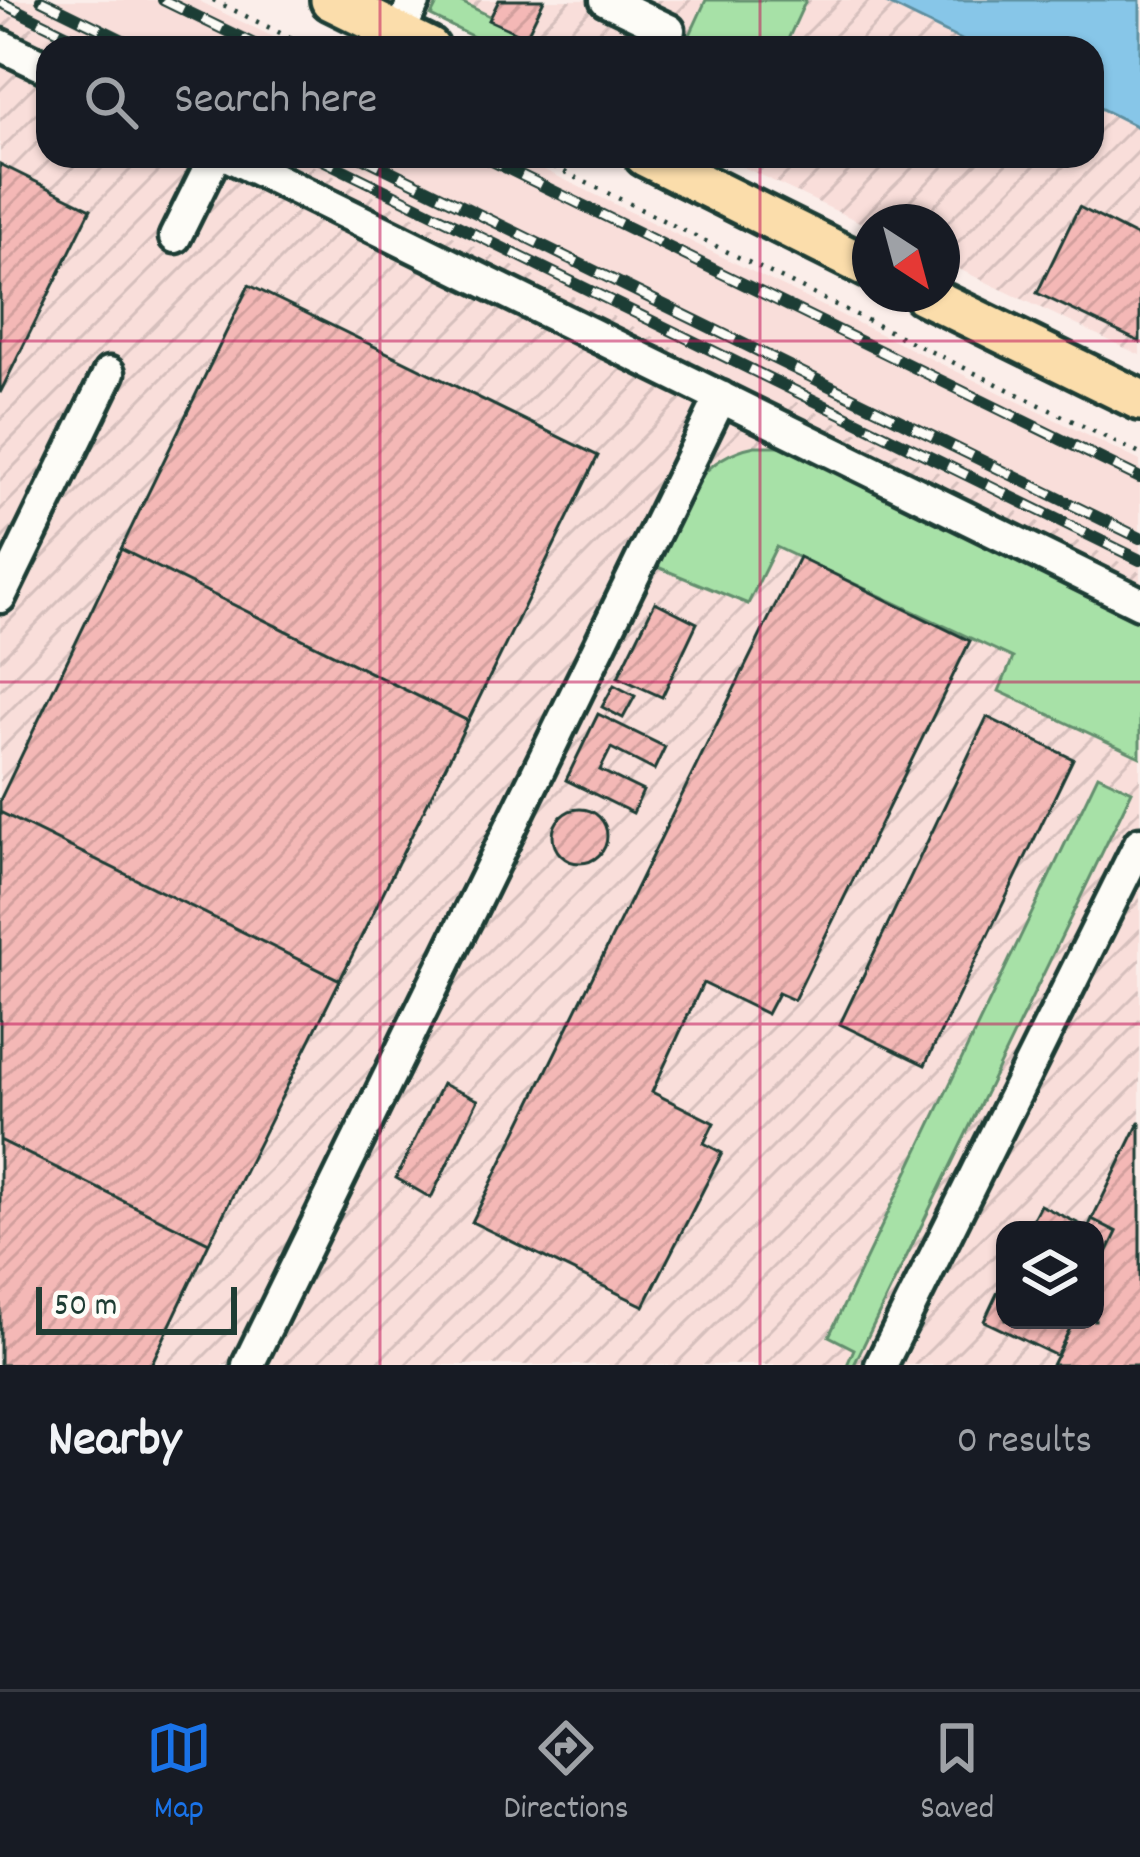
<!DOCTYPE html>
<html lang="en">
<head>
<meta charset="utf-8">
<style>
	:root { --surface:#171b24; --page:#20242c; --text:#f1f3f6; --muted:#9ea1a6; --line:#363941; --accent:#1a73e8 }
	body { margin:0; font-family:Dekko,sans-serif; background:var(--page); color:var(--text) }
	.controls { position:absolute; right:36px; bottom:36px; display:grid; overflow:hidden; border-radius:24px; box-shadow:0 3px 9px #0004 }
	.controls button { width:108px; height:108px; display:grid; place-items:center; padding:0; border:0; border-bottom:3px solid var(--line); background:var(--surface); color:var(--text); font:60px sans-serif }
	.compass { position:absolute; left:852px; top:204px; width:108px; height:108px; border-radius:50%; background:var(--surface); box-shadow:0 3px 9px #0004; rotate:144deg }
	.scale { position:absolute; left:36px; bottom:30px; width:201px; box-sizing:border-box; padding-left:12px; border:6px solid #1f3d34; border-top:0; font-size:33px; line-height:42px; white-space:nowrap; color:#1f3d34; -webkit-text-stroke:9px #fdfcf7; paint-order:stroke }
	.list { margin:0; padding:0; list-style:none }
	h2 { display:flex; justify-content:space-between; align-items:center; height:156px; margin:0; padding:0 48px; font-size:51px }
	h2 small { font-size:39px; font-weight:400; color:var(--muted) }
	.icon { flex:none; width:66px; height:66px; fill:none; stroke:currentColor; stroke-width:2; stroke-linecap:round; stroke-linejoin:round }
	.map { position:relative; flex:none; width:1140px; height:1365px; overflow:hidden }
	.search { position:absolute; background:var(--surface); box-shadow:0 3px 9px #0004; left:36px; right:36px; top:36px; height:132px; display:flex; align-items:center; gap:30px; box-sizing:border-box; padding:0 42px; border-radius:36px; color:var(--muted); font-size:45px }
	.sheet { height:324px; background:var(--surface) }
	nav { display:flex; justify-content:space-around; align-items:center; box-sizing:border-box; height:168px; border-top:3px solid var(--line); background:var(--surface); font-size:33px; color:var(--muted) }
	nav a { display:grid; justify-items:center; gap:6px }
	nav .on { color:var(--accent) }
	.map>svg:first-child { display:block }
	.built { fill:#f9deda }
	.industrial { fill:url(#industrial-furrows); fill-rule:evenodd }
	.green { fill:#a7e1a7; stroke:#638f6e; stroke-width:3 }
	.water { fill:#87c6e8; stroke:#5d8fa0; stroke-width:3 }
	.building { fill:url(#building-hatch); stroke:#1f3d34; stroke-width:3 }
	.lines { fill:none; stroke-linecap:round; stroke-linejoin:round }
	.minor-casing { stroke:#1f3d34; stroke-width:39 }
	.major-casing { stroke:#1f3d34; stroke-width:48 }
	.path { stroke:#1f3d34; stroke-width:4.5; stroke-dasharray:3 9; stroke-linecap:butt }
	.minor { stroke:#fdfcf7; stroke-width:30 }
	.major { stroke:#fbddab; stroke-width:39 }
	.rail-casing { stroke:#1f3d34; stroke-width:12 }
	.rail { stroke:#fdfcf7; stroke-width:8; stroke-dasharray:22; stroke-linecap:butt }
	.grid { fill:none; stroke:#c2185b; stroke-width:3; stroke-opacity:0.55 }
</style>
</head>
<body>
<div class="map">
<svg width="1140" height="1365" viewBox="0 0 1140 1365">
	<defs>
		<pattern id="industrial-furrows" width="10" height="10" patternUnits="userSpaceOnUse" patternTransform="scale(3)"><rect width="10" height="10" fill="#f9deda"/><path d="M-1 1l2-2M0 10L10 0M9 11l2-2" fill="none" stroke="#d5bfbc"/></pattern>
		<pattern id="building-hatch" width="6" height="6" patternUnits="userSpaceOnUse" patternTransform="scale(3)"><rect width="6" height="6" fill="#f4b8b6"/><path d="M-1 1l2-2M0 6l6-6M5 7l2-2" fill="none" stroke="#d19f9d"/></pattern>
	</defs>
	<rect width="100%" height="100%" fill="#fbeeea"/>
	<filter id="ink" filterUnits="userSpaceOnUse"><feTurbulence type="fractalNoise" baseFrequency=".00833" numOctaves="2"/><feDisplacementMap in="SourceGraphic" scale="24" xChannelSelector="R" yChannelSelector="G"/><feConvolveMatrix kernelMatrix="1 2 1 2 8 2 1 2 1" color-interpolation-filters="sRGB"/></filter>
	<g filter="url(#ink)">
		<path class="built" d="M0,0h197l99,48h-221l-75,-37z
			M294,156h222l624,305v111l-357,-176 -13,21 -57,-44 -51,-32z"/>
		<path class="industrial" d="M394,0h486l98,48h-482z
			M0,11l75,37h-27v108h246l368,185 51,32 56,43 13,-21 358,177v793h-1140zM1005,1230h90v90h-90z
			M1092,104l48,24v227l-198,-94v-39h-72v5l-150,-71h372z"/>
		<path class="green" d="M439,0h18l98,48h-59l-65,-32z
			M706,0h100l-22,48h-100z
			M755,446h25l26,7 334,164v140l-141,-66 14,-33 -237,-111 -28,57 -93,-38c25,-53 36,-107 100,-120z
			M1098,775l34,16 -278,574h-7l7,-16 -25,-13z"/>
		<path class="water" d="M880,0h260v128l-48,-24v-56h-114z"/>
		<path class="building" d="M499,0h45l-18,37 -37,-17z
			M0,164l91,45 -91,184z
			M1079,207l61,31v104l-103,-49z
			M249,285l349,171 -130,265 -347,-172z
			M121,549l347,172 -128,259 -340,-168v-12z
			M799,557l171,84 -176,359 -16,-7 -11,21 -64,-31 -51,109 62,31 -10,20 18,10 -78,153 -172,-84z
			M655,602l42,21 -35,74 -44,-20z
			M614,685l21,11 -12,22 -21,-11z
			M598,714l67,33 -11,23 -43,-22 -11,22 43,21 -10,22 -67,-33z
			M987,717l86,42 -148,306 -85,-41z
			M553 836a27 27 0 1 1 54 0a27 27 0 1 1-54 0Z
			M0,812l340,168 -131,263 -209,-103z
			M442,1084l36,16 -47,98 -35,-20z
			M1140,1121v244h-88l22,-45h21v-42l22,-46 -25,-13z
			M0,1140l209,103 -58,122h-151z
			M1040,1205l48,23 4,-9 25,13 -22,46v-48h-68z
			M1005,1277v43h69l-17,36 -73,-35z"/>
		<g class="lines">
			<g class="minor-casing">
				<path id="minor" d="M606,0l63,30 -9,18
					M399,33l16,-33
					M0,45l48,23
					M229,156l911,447
					M175,237l40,-81
					M0,597l109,-224
					M248,1365l473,-968
					M881,1365l259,-522"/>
			</g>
			<g class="major-casing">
				<path id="major" d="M331,0l98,48
					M645,156l225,112
					M923,294l217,106"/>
			</g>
			<path class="path" d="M213,0l98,48
				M532,156l608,298"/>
			<use href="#minor" class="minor"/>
			<use href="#major" class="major"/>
			<g class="rail-casing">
				<path id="rail" d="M41,0l98,48
					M163,0l99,48
					M0,2l94,46
					M315,156l825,404
					M360,156l780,382
					M482,156l658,322"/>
			</g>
			<use href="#rail" class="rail"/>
		</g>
	</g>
	<path class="grid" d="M380,0v48M760,0v48M380,156v1209M760,156v1209M0,341h1140M0,682h1140M0,1024h1140"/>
</svg>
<div class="controls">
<button><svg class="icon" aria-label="layers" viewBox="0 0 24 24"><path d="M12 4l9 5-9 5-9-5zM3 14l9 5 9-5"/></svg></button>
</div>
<svg class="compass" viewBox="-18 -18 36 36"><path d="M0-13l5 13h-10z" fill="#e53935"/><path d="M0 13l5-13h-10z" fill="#9ea1a6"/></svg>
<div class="scale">50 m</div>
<div class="search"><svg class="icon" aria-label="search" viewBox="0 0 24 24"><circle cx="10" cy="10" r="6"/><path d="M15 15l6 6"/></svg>Search here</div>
</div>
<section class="sheet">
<h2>Nearby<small>0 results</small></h2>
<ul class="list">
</ul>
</section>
<nav>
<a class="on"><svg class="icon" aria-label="map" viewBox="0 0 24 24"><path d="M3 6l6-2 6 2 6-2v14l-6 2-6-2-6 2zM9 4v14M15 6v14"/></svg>Map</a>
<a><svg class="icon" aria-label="directions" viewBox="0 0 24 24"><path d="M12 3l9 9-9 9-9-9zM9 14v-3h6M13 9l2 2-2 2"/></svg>Directions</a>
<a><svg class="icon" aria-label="saved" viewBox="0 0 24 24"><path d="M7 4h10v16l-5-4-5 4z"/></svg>Saved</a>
</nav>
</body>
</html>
